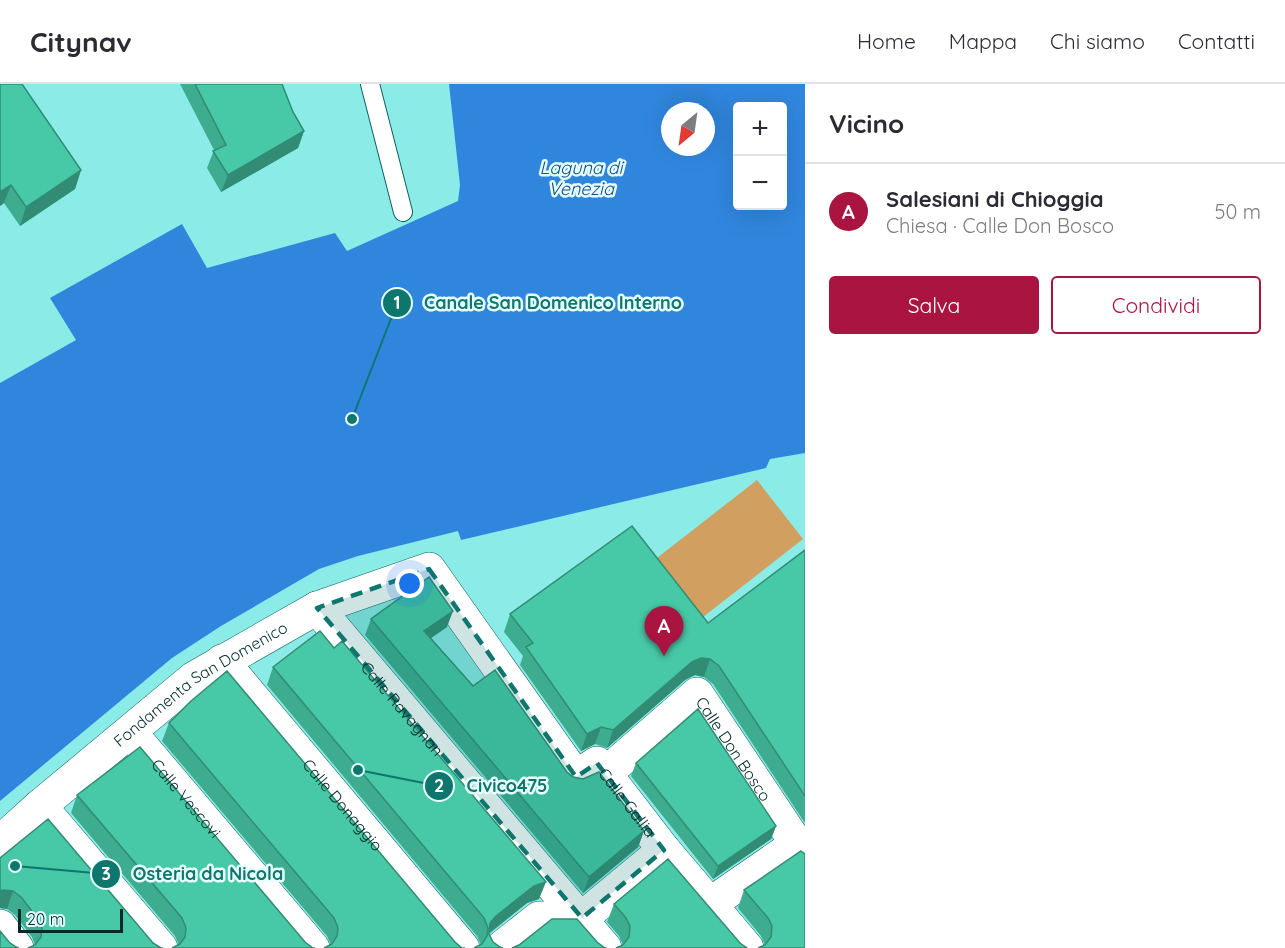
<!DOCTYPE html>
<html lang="it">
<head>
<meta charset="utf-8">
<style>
	:root { --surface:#fff; --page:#f7f7f7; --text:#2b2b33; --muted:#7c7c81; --line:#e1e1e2; --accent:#a91441 }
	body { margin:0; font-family:Quicksand,sans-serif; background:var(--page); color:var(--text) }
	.controls { position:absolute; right:18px; top:18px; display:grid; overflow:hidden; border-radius:6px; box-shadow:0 6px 24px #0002 }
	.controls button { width:54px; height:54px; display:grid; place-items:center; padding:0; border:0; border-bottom:2px solid var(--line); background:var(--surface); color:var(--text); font:30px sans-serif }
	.compass { position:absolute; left:661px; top:18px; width:54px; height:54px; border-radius:50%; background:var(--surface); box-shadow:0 6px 24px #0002; rotate:209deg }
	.scale { position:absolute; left:18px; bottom:15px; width:105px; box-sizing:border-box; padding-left:6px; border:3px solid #002b29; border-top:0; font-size:16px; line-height:21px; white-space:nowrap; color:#002b29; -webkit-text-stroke:4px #e5fffd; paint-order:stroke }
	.you { position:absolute; left:410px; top:500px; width:21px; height:21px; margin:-15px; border:4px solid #fff; border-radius:50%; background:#1a73e8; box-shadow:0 0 0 9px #1a73e833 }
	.badge { display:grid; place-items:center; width:39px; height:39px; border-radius:50%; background:var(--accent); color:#fff; font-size:20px; font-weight:700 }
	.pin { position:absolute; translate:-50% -50px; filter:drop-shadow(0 2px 3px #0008) }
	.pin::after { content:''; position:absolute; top:32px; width:21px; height:18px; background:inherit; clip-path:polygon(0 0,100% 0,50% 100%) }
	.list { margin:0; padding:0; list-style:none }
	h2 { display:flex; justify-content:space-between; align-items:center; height:78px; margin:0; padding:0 24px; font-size:26px }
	h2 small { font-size:20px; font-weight:400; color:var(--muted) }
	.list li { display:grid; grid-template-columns:39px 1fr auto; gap:18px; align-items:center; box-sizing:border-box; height:96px; padding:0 24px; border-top:2px solid var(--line) }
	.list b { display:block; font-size:22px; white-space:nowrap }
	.list p { margin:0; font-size:20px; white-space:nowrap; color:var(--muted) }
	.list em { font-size:20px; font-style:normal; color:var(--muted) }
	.actions { display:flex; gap:12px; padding:18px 24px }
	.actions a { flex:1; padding:14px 0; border:2px solid var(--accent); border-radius:6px; text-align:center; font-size:21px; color:var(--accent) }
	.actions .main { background:var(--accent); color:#fff }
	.map { position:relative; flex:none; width:805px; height:864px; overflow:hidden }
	header { display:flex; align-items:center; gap:36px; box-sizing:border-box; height:84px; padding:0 30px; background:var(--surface); border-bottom:2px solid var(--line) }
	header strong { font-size:28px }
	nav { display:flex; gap:33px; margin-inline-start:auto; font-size:21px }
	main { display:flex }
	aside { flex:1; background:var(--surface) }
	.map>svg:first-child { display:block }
	.green { fill:#d19f5f }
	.water { fill:#3086dd; fill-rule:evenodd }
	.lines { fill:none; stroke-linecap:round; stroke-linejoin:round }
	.lane-casing { stroke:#0d615f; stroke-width:20 }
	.street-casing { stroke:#0d615f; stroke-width:34 }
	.lane { stroke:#fff; stroke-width:18 }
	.street { stroke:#fff; stroke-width:33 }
	.wall { fill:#3dac8f }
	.shaded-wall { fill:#328c74 }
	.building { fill:#47c8a6; stroke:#328c74; stroke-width:1.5 }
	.marked { fill:#0f766e; fill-opacity:0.2; stroke:#0f766e; stroke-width:4.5; stroke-dasharray:12 8; stroke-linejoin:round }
	.labels { text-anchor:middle; stroke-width:5; stroke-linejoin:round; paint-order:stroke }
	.street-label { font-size:16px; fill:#002b29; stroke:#e5fffd }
	.water-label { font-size:18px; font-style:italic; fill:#144e86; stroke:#e5fffd }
	.leader { fill:none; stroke:#0f766e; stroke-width:2 }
	.callout-dot { fill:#0f766e; stroke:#e5fffd; stroke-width:2 }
	.mark-label { font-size:18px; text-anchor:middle; font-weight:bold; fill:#fff }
	.callout-label { font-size:18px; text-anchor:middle; font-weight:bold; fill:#0f766e; stroke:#e5fffd; stroke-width:5; stroke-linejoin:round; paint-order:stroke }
</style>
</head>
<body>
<header>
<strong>Citynav</strong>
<nav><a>Home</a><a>Mappa</a><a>Chi siamo</a><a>Contatti</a></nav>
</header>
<main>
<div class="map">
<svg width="805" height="864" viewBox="0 0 805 864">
	<rect width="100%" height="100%" fill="#8bebe7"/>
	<path class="green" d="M757,396l46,59 -109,85 -46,-59z"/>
	<path class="water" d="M449,0h356v369l-35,6 -4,9 -305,72 -3,-9 -100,25 -39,13 -98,57 -49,32 -172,143v-418l76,-43 -26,-42 132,-74 25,44 128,-35 12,18 111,-50 2,-16zM738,22h44v100h-44zM670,27h36v36h-36z"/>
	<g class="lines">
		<g class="lane-casing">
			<path id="lane" d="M370,0l33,128"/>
		</g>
		<g class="street-casing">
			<g id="street">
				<path id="s1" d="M317,524l288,340"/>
				<path id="s2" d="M222,577l241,287"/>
				<path id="s3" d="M130,648l183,216"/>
				<path id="s4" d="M605,690l92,-80 100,150"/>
				<path d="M40,722l121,142"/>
				<path id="s5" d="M0,758l40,-36 154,-128 123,-70 112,-39 147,208 21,-14 67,87 83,98"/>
				<path d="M710,820l87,-60 8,10"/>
				<path d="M0,842l17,22"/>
				<path d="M501,864l38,-30h43l82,-68"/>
			</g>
		</g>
		<use href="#lane" class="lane"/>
		<use href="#street" class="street"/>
	</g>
	<path class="wall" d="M0,0l81,86 -6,19 -55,37 -16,-23 -4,3z
		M180,0h102l11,28 11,19 -6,17 -77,44 -14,-24 7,-18z
		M805,466v273l-92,-139 -9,-7 -9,-2 -10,5 -78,68 -12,-4 -14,7 -61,-86 3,-9 -19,-24 6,-18 198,9z
		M371,535l76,8 -16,11 42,48 94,86 77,59 -6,16 -55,46 -218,-258z
		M273,583l266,232 -12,4 -38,31 4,8 7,5 -19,-2 -4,-9 -210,-251z
		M169,639l286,219 7,6 -131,-3 -4,-9 -165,-195z
		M636,679l140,63 -5,13 -58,40 -82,-103z
		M77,711l228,147 -126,3 -4,-9 -104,-123z
		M0,774l153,85 8,5 -126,-3 -3,-8 -17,-22 -8,-6 -7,-1z
		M744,806l61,58 -40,-3 -4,-9 -23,-28z
		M614,820l126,39 -117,2 -4,-9 -12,-14z"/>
	<path class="shaded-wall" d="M304,47l-6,17 -77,44 7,-17z
		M81,86l-6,19 -55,37 6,-19z
		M11,101l-7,18 -4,3v-14z
		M453,527l-6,16 -29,20 6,-16z
		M701,574l9,1 -6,18 -9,-2 -10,5 -78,68 6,-18 79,-68z
		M601,643l-6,17 -14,7 6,-17z
		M776,742l-5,13 -58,40 5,-13z
		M644,747l-6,16 -55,46 6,-16z
		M546,798l-7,17 -12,4 -38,30 1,-10 6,-7 38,-30z
		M3,806l10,1 -6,18 -7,-1v-17z"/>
	<path class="building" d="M0,0h22l59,86 -55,37 -15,-22 -11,7z
		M195,0h87l11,28 11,19 -76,44 -15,-24 13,-6z
		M632,442l76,97 97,-73v246l-86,-130 -9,-7 -9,-1 -9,4 -79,68 -12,-3 -14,7 -61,-87 7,-4 -23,-29z
		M429,493l24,34 -29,20 49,55 22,-16 72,102 6,5 10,2 16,-7 45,59 -55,46 -218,-258z
		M320,547l14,17 8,-7 204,241 -12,4 -38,30 -6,7 -1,11 4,8 7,5 3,1h-29l8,-4 5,-8 1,-8 -4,-10 -211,-251z
		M227,587l228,271 7,6h3h-141l8,-4 5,-8 1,-8 -4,-10 -165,-195 22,-22z
		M698,625l78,117 -58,40 -82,-103z
		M140,663l165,195 8,6h2h-143l8,-4 5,-7 1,-9 -4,-10 -105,-123z
		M48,735l105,124 8,5h2h-135l7,-3 6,-8 1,-9 -4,-9 -17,-22 -8,-6 -10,-1 -3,1v-33z
		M801,767l4,3v94h-47l7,-3 6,-8 1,-11 -4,-8 -24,-28z
		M668,775l72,84 7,5h-131l7,-3 6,-8 1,-11 -4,-8 -12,-14z
		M552,835h25l20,23 8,6h2h-95l7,-3z
		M0,847l9,11 7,5 3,1h-19z"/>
	<path class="marked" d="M429,485l147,208 21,-14 67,87 -82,68 -265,-310z"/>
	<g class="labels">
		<g class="street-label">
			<text dy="6" stroke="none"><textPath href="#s5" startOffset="256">Fondamenta San Domenico</textPath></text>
			<text dy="6" stroke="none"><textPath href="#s1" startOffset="132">Calle Ravagnan</textPath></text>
			<text dy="6" stroke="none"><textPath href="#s4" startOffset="188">Calle Don Bosco</textPath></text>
			<text dy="6" stroke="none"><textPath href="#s3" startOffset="87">Calle Vescovi</textPath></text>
			<text dy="6" stroke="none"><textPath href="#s5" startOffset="844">Calle Gallia</textPath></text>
			<text dy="6" stroke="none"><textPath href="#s2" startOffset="188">Calle Donaggio</textPath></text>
		</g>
		<g class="water-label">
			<text x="581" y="90">Laguna di<tspan x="581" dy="21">Venezia</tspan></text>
		</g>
	</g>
	<path class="leader" d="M352 335L397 219M358 686L439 702M15 782L106 790"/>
	<g class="callout-dot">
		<circle cx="352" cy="335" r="6"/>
		<circle cx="358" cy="686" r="6"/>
		<circle cx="15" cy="782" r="6"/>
		<circle cx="397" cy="219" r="15"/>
		<circle cx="439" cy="702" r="15"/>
		<circle cx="106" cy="790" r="15"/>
	</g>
	<g class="mark-label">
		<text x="397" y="225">1</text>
		<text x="439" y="708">2</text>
		<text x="106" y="796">3</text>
	</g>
	<g class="callout-label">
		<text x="553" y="225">Canale San Domenico Interno</text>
		<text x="507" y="708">Civico475</text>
		<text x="208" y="796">Osteria da Nicola</text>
	</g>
</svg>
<div class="controls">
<button>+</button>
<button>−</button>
</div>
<svg class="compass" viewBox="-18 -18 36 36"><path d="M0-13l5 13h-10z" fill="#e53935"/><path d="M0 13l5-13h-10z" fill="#7c7c81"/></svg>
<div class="scale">20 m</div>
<div class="you"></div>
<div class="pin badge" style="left:664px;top:572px">A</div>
</div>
<aside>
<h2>Vicino<small></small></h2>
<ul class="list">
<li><span class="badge">A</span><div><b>Salesiani di Chioggia</b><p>Chiesa · Calle Don Bosco</p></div><em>50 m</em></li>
</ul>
<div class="actions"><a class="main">Salva</a><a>Condividi</a></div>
</aside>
</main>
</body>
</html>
